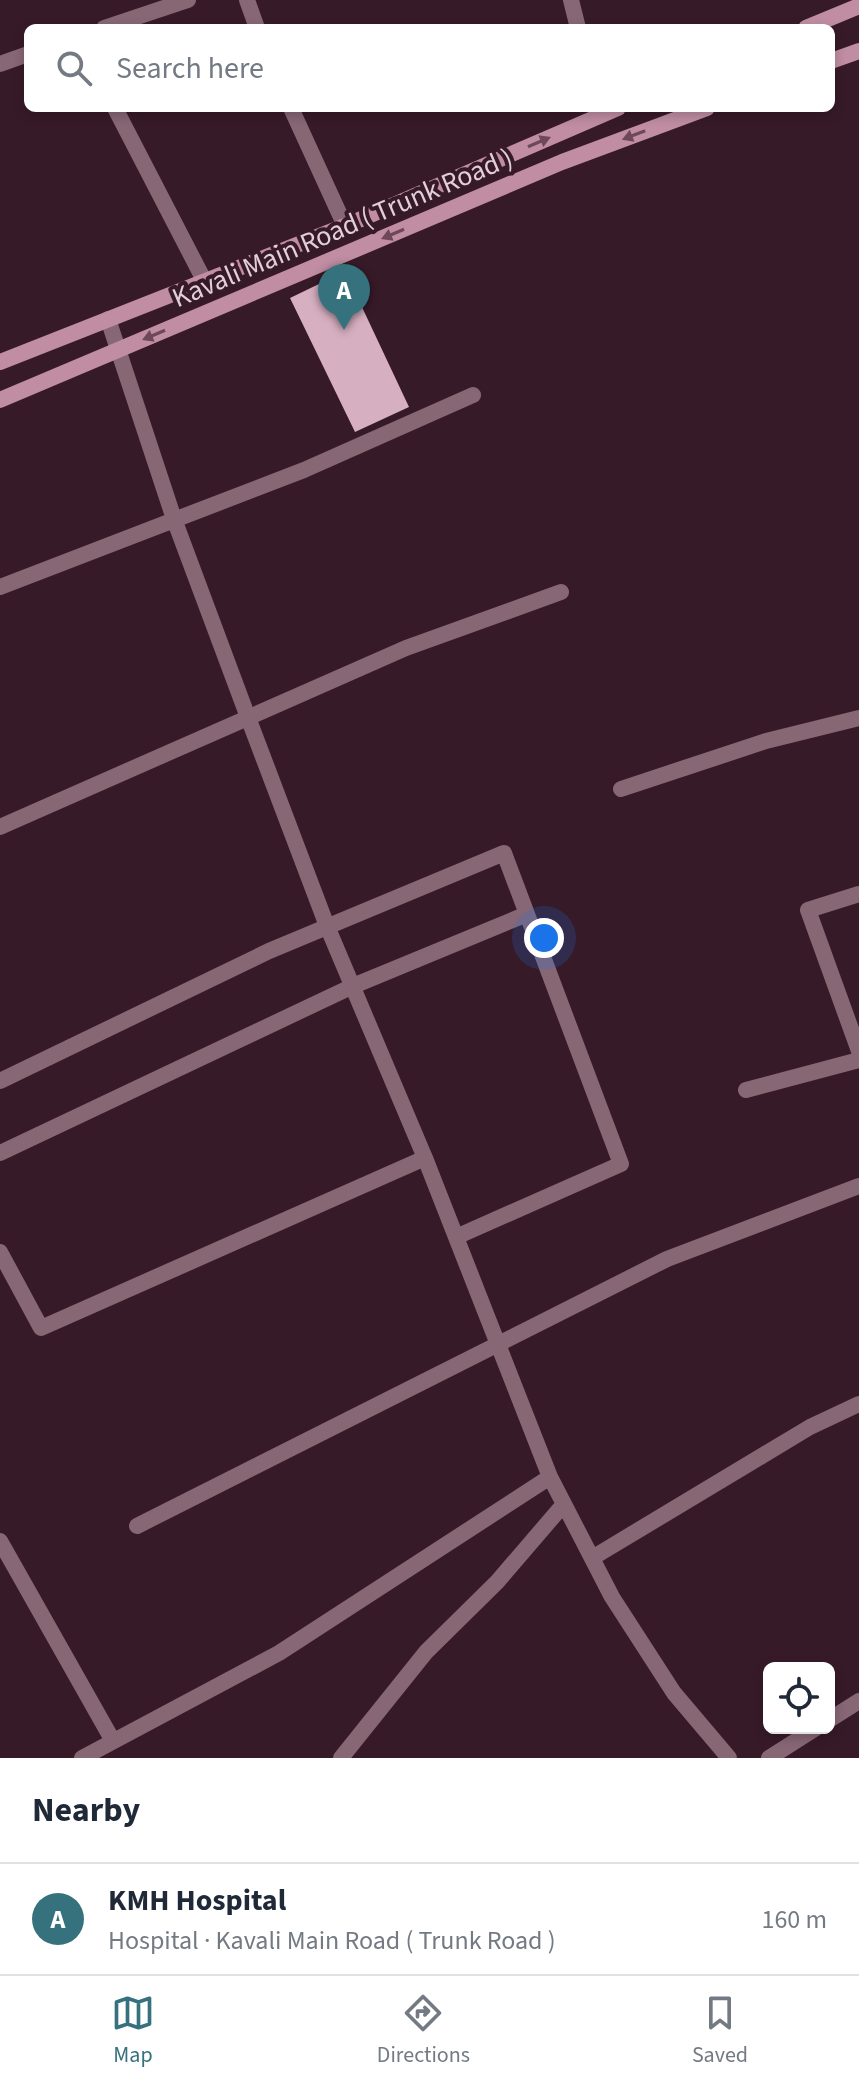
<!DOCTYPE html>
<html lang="en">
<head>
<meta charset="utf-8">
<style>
	:root { --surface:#fff; --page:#f2f2f3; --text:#1f2937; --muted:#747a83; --line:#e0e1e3; --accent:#36727e }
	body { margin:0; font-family:"Source Sans 3",sans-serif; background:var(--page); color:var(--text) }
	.controls { position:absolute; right:24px; bottom:24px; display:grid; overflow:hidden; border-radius:12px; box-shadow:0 4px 12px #0003 }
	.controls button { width:72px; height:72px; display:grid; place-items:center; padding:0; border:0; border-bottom:2px solid var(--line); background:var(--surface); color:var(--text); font:40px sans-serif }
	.you { position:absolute; left:544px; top:938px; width:28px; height:28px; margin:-20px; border:6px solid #fff; border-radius:50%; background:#1a73e8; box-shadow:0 0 0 12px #1a73e833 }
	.badge { display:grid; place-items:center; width:52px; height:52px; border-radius:50%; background:var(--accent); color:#fff; font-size:26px; font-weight:700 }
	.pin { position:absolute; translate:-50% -66px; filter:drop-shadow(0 2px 4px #0008) }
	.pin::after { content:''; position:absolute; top:42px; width:28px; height:24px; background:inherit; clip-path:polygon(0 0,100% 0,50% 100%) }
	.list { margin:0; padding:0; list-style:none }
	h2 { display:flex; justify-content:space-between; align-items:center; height:104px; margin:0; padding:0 32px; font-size:34px }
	h2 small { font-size:26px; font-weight:400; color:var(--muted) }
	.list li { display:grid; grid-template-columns:52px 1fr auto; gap:24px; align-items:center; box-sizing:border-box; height:112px; padding:0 32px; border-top:2px solid var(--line) }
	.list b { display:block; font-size:30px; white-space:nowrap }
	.list p { margin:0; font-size:26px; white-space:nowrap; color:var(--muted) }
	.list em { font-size:26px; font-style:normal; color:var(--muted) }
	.icon { flex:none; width:44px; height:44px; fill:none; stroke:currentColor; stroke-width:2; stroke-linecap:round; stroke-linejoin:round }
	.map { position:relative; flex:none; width:859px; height:1758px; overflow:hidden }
	.search { position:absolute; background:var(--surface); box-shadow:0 4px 12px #0003; left:24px; right:24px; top:24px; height:88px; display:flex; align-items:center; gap:20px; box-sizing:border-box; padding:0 28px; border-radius:12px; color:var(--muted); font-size:30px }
	.sheet { height:216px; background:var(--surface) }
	nav { display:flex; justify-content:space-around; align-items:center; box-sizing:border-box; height:112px; border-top:2px solid var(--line); background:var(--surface); font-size:22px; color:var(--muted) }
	nav a { display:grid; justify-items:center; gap:4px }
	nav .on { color:var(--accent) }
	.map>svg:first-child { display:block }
	.building { fill:#d6afc0 }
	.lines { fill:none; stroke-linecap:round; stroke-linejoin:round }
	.minor { stroke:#886775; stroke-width:16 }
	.secondary { stroke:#c08da3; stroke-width:16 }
	.oneway { fill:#6e4859 }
	.labels { text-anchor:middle; stroke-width:8; stroke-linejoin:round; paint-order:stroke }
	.street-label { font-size:28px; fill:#e3cfd7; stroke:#371a28 }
</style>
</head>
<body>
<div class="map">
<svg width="859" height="1758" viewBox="0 0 859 1758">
	<rect width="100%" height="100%" fill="#371a28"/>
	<path class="building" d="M319,284l8,17 26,-13 56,119 -54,25 -65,-134z"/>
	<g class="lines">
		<path class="minor" d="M247,0l10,28
			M571,0l7,28
			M104,28l84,-28
			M0,64l28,-10
			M115,108l90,174
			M291,108l54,118
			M108,319l66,200 75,201 78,206 98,232 125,319 62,120 62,96 55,65
			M0,587l304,-117 169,-75
			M621,789l145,-48 93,-23
			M0,827l406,-179 155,-56
			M859,894l-51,16 51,141
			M0,1081l269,-130 235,-98 117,311 -165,73
			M746,1090l113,-30
			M0,1153l353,-167 174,-72
			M0,1252l41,76 384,-170
			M137,1526l530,-267 192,-73
			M0,1541l113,200
			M592,1558l218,-131 49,-23
			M829,1720l30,-19
			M82,1758l197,-105 271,-176
			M341,1758l85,-106 71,-70 67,-78
			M769,1758l47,-30"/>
		<path class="secondary" d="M806,28l53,-22
			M831,61l28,-10
			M0,362l345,-136 273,-118
			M0,400l562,-238 145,-54"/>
	</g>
	<defs><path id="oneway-solid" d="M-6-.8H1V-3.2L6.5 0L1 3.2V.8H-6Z" transform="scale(2)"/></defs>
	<g class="oneway">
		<use href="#oneway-solid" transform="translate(634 135) rotate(159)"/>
		<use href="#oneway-solid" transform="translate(539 142) rotate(-23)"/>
		<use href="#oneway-solid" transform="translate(393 234) rotate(157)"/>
		<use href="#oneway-solid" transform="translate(154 335) rotate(157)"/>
	</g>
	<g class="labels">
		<g class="street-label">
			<text transform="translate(342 227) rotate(-23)" y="10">Kavali Main Road ( Trunk Road )</text>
		</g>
	</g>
</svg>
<div class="controls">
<button><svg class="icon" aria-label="locate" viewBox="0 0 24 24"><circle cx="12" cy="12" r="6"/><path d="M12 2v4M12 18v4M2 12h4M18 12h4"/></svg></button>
</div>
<div class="you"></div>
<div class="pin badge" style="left:344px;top:330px">A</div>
<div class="search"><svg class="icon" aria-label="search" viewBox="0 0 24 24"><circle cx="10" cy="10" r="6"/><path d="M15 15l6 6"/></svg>Search here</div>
</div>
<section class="sheet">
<h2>Nearby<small></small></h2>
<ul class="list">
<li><span class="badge">A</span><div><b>KMH Hospital</b><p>Hospital · Kavali Main Road ( Trunk Road )</p></div><em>160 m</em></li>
</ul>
</section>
<nav>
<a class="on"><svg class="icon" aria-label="map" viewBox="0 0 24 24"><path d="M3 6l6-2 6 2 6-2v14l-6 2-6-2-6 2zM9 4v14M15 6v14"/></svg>Map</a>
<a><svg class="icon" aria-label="directions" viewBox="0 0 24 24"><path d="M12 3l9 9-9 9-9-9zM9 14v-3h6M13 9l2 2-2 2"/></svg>Directions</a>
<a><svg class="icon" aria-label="saved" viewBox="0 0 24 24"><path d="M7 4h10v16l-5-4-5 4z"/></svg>Saved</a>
</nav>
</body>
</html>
